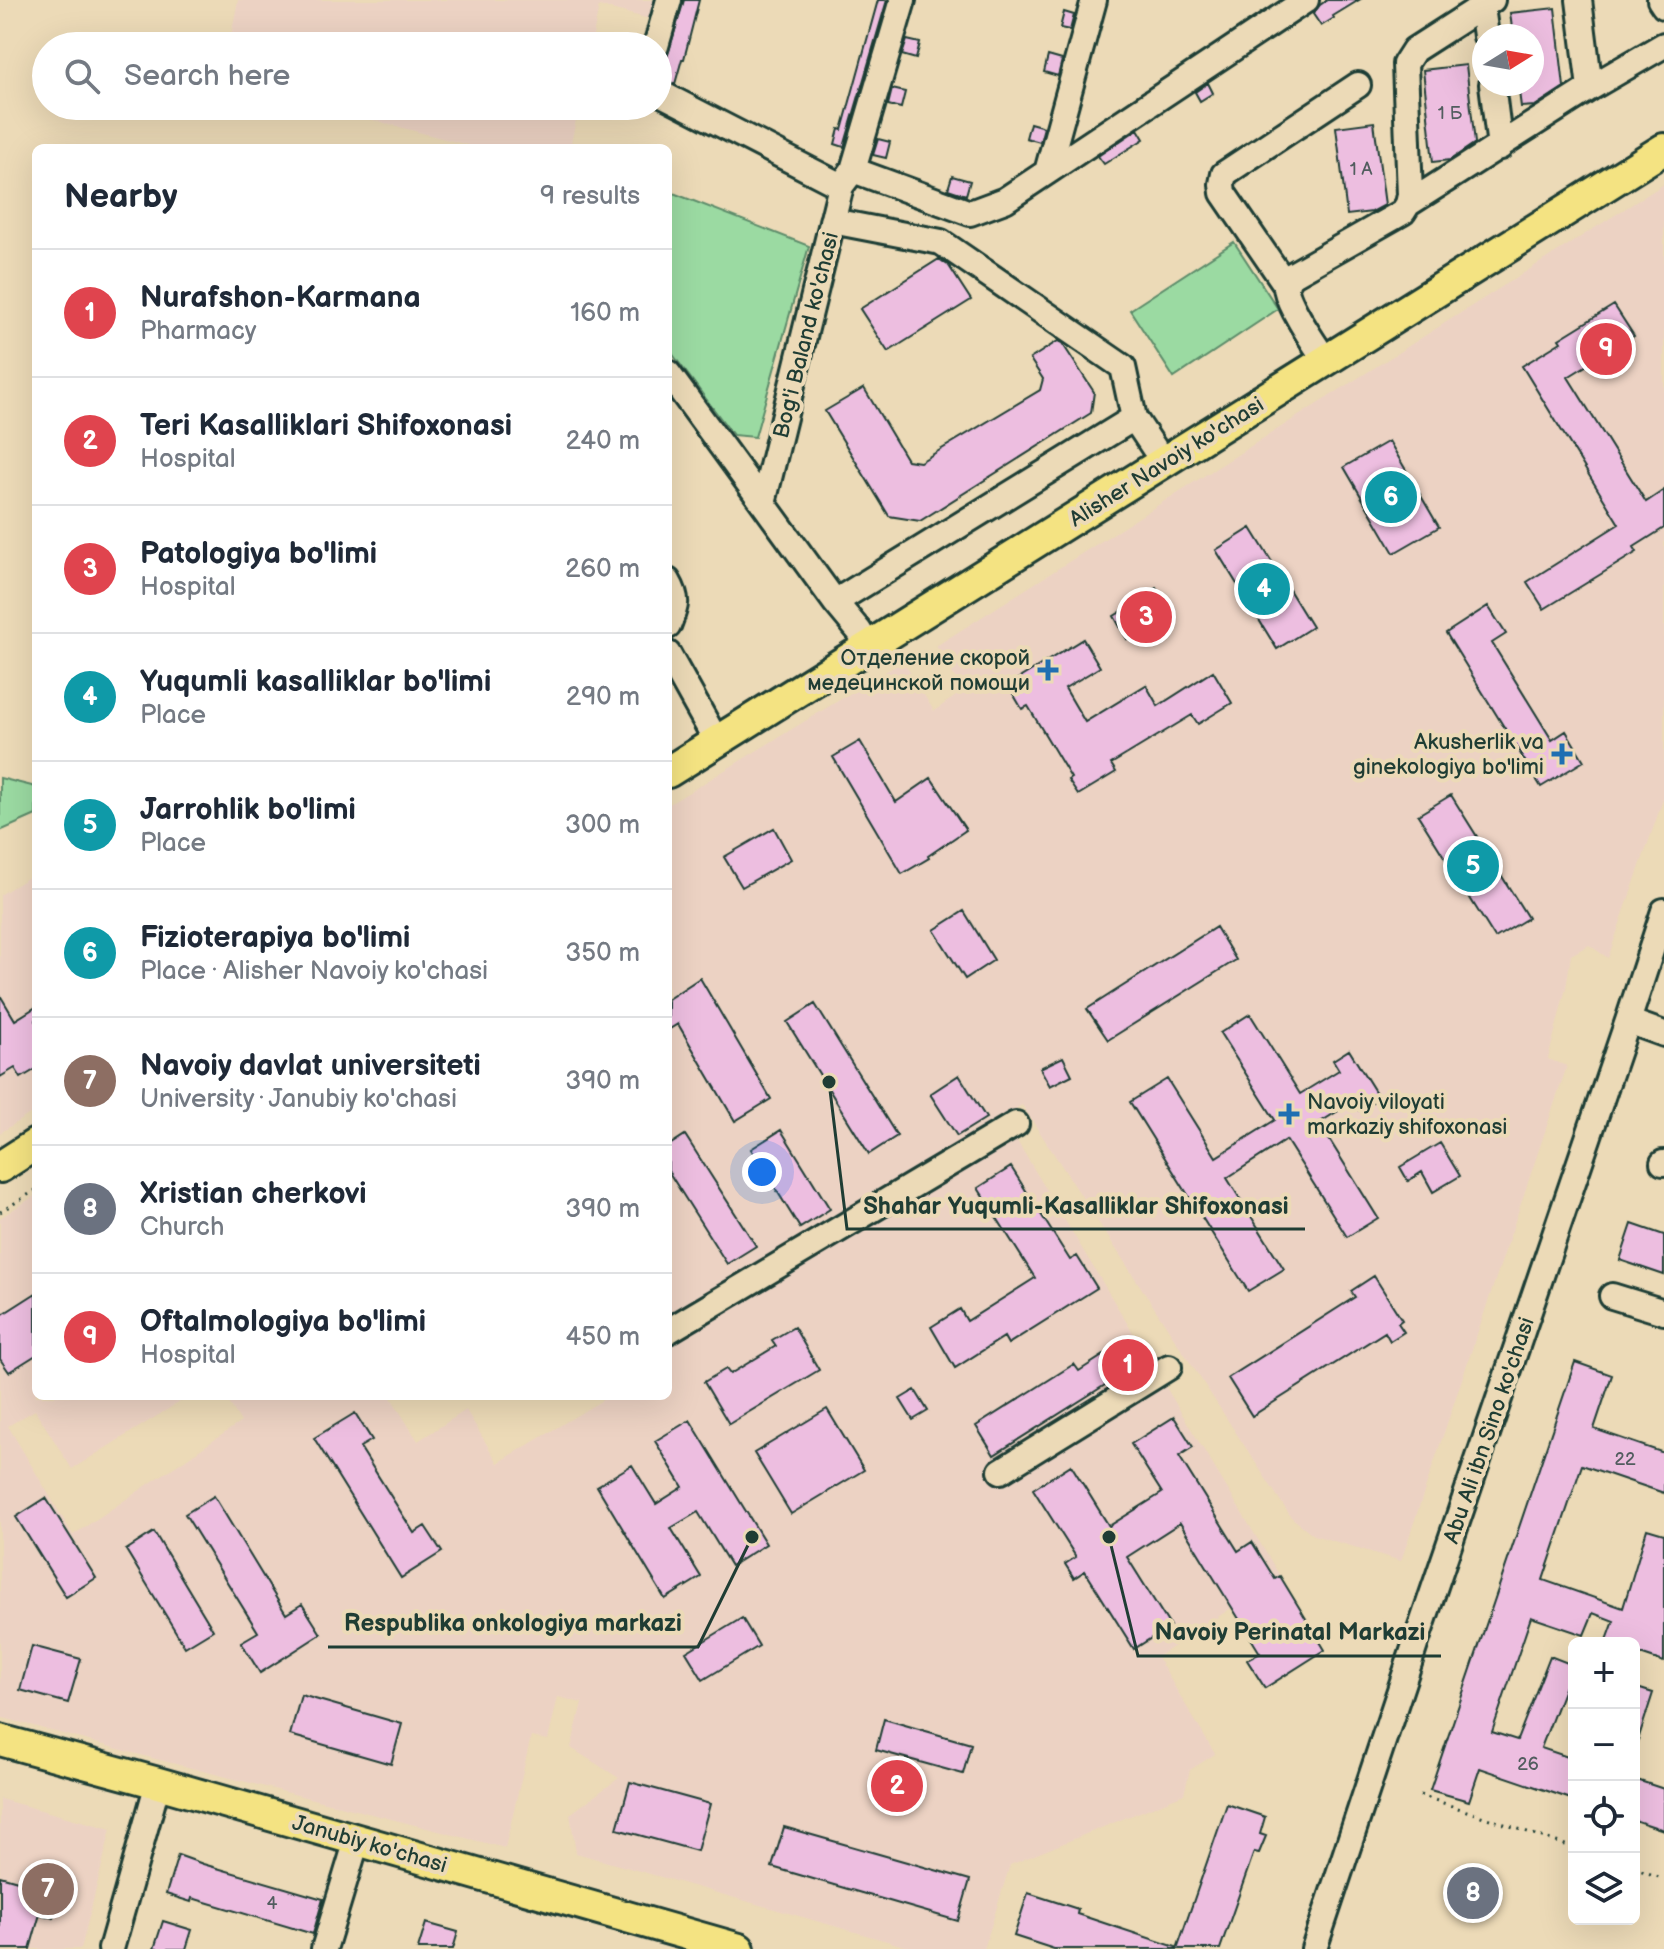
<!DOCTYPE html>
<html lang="en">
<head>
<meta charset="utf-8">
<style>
	:root { --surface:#fff; --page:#f2f2f3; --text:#1f2937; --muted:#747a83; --line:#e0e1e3; --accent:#db2777 }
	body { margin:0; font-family:"Balsamiq Sans",sans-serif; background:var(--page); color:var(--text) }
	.controls { position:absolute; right:24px; bottom:24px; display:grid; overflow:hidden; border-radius:12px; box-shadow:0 8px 32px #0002 }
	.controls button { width:72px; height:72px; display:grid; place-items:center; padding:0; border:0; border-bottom:2px solid var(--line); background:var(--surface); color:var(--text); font:40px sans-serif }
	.compass { position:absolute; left:1472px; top:24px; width:72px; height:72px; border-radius:50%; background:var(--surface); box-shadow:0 8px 32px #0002; rotate:79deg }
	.you { position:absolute; left:762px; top:1172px; width:28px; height:28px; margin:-20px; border:6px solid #fff; border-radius:50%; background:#1a73e8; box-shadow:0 0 0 12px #1a73e833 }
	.badge { display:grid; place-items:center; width:52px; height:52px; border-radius:50%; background:var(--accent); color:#fff; font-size:26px; font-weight:700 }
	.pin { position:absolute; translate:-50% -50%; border:4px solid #fff; box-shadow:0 2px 8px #0006 }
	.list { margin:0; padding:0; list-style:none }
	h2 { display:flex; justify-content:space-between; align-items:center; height:104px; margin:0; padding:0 32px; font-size:34px }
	h2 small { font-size:26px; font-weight:400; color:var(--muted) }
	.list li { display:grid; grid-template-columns:52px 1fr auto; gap:24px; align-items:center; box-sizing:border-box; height:128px; padding:0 32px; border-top:2px solid var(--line) }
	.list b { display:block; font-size:30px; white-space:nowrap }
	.list p { margin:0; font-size:26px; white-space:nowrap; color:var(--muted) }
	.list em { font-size:26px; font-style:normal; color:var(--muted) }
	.icon { flex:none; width:44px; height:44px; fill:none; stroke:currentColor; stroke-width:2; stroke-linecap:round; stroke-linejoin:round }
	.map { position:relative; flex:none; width:1664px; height:1949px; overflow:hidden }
	.search { position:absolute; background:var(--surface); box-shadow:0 8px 32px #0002; left:32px; top:32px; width:640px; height:88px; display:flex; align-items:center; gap:20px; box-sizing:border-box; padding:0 28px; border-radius:44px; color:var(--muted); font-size:30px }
	.panel { position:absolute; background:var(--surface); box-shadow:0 8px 32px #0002; left:32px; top:144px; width:640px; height:1256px; border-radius:12px }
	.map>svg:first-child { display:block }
	.built { fill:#ecd2c3 }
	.green { fill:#9bdaa2; stroke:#5d8c6b; stroke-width:2 }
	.building { fill:#edbee0; stroke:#1f3d34; stroke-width:2 }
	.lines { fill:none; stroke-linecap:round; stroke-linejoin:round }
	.minor-casing { stroke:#1f3d34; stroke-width:30 }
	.major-casing { stroke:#1f3d34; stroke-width:36 }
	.path { stroke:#1f3d34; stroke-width:3; stroke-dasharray:2 6; stroke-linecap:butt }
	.minor { stroke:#ecdab7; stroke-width:24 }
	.major { stroke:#f4e382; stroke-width:30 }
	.poi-dot { fill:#1f6fb2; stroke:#ecdab7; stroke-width:3 }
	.labels { text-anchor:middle; stroke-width:8; stroke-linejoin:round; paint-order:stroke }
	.number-label { font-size:18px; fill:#525d5f }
	.street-label { font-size:22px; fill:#1f3d34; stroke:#ecdab7 }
	.poi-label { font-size:22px; fill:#1f3d34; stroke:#ecdab7; text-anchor:end }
	.leader { fill:none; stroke:#1f3d34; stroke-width:3 }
	.callout-dot { fill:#1f3d34; stroke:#ecdab7; stroke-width:3 }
	.callout-label { font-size:24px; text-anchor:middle; font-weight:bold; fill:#1f3d34; stroke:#ecdab7; stroke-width:8; stroke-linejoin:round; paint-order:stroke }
</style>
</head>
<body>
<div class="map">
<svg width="1664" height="1949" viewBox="0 0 1664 1949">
	<rect width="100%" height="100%" fill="#ecdab7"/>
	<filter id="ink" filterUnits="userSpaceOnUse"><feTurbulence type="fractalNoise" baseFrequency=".0125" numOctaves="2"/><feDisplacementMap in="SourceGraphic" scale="16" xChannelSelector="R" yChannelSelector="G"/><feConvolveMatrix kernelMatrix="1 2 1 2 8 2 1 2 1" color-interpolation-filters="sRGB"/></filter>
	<g filter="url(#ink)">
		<path class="built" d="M238,0h421l-5,20 -55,-14 -8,40h-362z
			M320,106h259l-9,42h-91z
			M1664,184v613l-56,161 -19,-13 -18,10 -5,33 -18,71 19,7 -166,495 -87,-26 -23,-18 -269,-412 -232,137 13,21 211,-127 266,440 -123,81 58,97 -25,16 -6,24 -174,71 -26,84h-69l-339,-96 -6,-39 49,-36 -48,-30 11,-45 -24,-6 -10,43 -17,-3 -26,111 -357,-91 -148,-40v-499l36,-23v201h153l-117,73 -37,-59 -27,16 65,109 168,-113 -16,-26h165l28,45 48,-31 32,53 111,-67h59v-591l235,-144 31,50 29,-20 -27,-45z
			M32,875l4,7v228l-36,23v-238z
			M0,1799l111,30 -30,120h-81z"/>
		<path class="green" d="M668,191l141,55 -54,191 -22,-2 -65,-87z
			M1234,242l44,67 -104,69 -44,-68z
			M0,778l36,9v28l-36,16z"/>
		<path class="building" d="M684,0h15l-15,59h-2l-7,25 -14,-6z
			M878,0h9l-43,147 -9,-3 4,-15 3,1z
			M1327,0h32l-26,16 1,2 -13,8 -8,-12 7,-9z
			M1555,8l9,79 -29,19 -14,1 -3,-23h14v-48h-19l-3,-23z
			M1064,12l10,3 -4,15 -10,-2z
			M907,40l13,3 -4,16 -14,-4z
			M1048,56l14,4 -4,16 -14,-4z
			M1466,65l9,78 -25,17 -17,2 -10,-92z
			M1208,83l5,10 -13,8 -5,-9z
			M892,89l13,3 -4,16 -13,-3z
			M1374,122l11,83 -13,7 -25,3 -11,-88z
			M1030,123l14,4 -4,15 -14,-4z
			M1138,129l6,10 -40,25 -6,-8z
			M878,139l12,3 -4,16 -13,-3z
			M952,176l18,5 -4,14 -18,-6z
			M939,259l10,7 22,34 -83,52 -28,-43z
			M1614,305l20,31 -66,41 78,125 18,-12v38l-30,19 3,5 -93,57 -17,-27 92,-58 -97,-158 39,-24 -2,-3z
			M1058,341l4,2 32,49 -3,21 -171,108 -31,-5 -64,-105 39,-23 43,72 13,2 120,-72 3,-11 -13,-20z
			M1389,441l50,86 -45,26 -50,-86z
			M1251,528l61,99 -35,22 -61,-99z
			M1156,588l15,25 -44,26 -13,-23 18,-11 -1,-3z
			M1488,606l18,28 -14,9 60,97 14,-9 18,30 -43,26 -95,-154z
			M1083,639l17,28 -35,21 20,34 61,-37 12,21 55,-35 19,32 -34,21 -6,-9 -81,49 5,8 -38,23 -10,-15 3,-2 -43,-72 -6,3 -14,-24z
			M860,741l36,61 35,-24 35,52 -38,26 1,2 -27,16 -69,-117z
			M1451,795l77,123 -33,20 -77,-123z
			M774,828l17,31 -49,28 -18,-30z
			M964,911l30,49 -29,19 -31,-49z
			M1216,927l20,33 -128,80 -21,-31z
			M700,978l71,121 -36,22 -57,-97 -10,6v-31z
			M0,995l15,25 21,-13v62l-15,9 -6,-10 -15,9z
			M815,1004l82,132 -28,18 -82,-132z
			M1250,1014l50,80 39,-24 -6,-10 16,-10 30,48 -20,12 -5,-9 -35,22 59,95 -31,19 -61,-97 -59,38 57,91 -36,22 -118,-189 37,-23 49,78 59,-37 -55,-87z
			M1063,1057l9,18 -22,11 -10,-18z
			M959,1075l27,43 -29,18 -27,-42z
			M781,1130l49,79 -30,19 -49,-79z
			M685,1135l71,111 -29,18 -59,-93v-25z
			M1440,1143l20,33 -27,16 -11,-20 -14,9 -8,-14z
			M1011,1167l59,93 7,-4 20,32 -89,56 -4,-7 -49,31 -24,-41 29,-18 7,12 68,-43 -57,-90z
			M1632,1224l32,11v40l-44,-15z
			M1374,1276l28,44 -4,3 6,9 -14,9 -5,-9 -133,84 -24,-38 127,-81 -4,-6z
			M36,1293v62l-27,17 -9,-13v-43z
			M794,1327l25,43 -90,54 -25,-42 22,-13 4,5 46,-28 -4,-6z
			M1129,1339l16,25 -30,19 -2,-3 -119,75 -18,-29 98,-62 5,7z
			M1575,1362l37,13 -18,54 70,24v40l-82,-28 -39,115 80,28 24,-79 17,5v128l-30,-10v-9h-28l8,-22 -21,-8 -9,22 -53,-18 -39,115 25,8 33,-84 23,9 -32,83 33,11v41l-94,-32 -11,33 -39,-11z
			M915,1390l13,21 -15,9 -13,-21z
			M827,1409l37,61 -73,44 -37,-61z
			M355,1413l17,27 -12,7 54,86 11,-7 17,26 -41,26 -87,-140z
			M1174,1417l19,30 -14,9 59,95 14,-9 23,37 5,-3 45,74 -60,38 -18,-28 13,-7 -80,-130 -53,34 43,69 -36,23 -49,-78 -11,7 -9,-14 11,-7 -43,-68 38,-24 38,61 53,-33 -31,-49z
			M690,1420l76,124 -35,22 -33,-54 -27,16 30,49 -36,22 -68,-113 35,-21 24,39 27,-17 -28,-46z
			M214,1496l72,118 16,-10 19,30 -61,39 -19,-31 17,-10 -73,-118z
			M46,1498l50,80 -30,19 -50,-80z
			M154,1532l59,98 -28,17 -59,-97z
			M742,1618l17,28 -56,34 -17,-28z
			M32,1646l49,13 -13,44 -48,-13z
			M1634,1687l19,6 -16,50 -3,-1z
			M301,1695l101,29 -11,40 -101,-29z
			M884,1719l87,25 -8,30 -87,-24z
			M1634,1779l30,10v41l-30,-10z
			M630,1782l80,22 -13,47 -80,-22z
			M1227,1804l38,13 -5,17 6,2 -7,17 -5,-1 -34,97h-43z
			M784,1827l186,53 -12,41 -186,-54z
			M178,1855l25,9 120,35 -10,35 -121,-36 -1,4 -25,-8z
			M0,1876l60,17 -7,25 -13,-4 -10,35h-30z
			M1028,1893l50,16 -1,5 99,33 -1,2h-121l-40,-13z
			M163,1921l29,9 -6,19h-32z
			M426,1923l32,9 -5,17h-35z"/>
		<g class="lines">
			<g class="minor-casing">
				<path id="minor" d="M1579,0l11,88
					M1660,0l4,6
					M1482,7l4,29
					M656,46l13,-46
					M1492,84l8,63
					M658,92l183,94
					M853,170l117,43 35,-13 301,-200
					M1047,172l47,-172
					M1408,204l182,-116 74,-43
					M832,221l109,21 182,125 11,51 20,30
					M1286,285l-63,-92 -1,-9 2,-10 134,-89
					M1326,361c-9,-13 -42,-61 -40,-75 1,-3 4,-8 6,-11l111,-63 5,-8 2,-9 -5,-131 9,-14 78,-50
					M668,373l95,130
					M668,581c11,19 8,25 0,45
					M835,602l299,-184
					M868,646l-9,-15 -24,-29 -72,-99 78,-317 12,-16 50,-170
					M668,654l49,88
					M1628,1021l36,13
					M1663,1163h1
					M1612,1296l52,16
					M668,1331l348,-207
					M1001,1471l168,-104
					M111,1949l47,-166
					M324,1949l33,-109
					M1314,1949l105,-316 209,-612 36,-110"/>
			</g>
			<g class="major-casing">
				<path id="major" d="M668,772l996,-623
					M0,1167l36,-23
					M0,1740l158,43 581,166"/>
			</g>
			<path class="path" d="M0,1212l36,-22
				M1420,1795l154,53
				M1634,1868l30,11"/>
			<use href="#minor" class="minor"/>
			<use href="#major" class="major"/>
		</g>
	</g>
	<g class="poi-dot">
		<path d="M1044 658h8v8h8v8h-8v8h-8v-8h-8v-8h8z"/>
		<path d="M1558 742h8v8h8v8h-8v8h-8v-8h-8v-8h8z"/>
		<path d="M1285 1102h8v8h8v8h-8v8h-8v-8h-8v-8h8z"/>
	</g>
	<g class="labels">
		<g class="number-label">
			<text x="1450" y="119">1 Б</text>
			<text x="1361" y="175">1 А</text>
			<text x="1625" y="1465">22</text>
			<text x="1528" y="1770">26</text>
			<text x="272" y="1909">4</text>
		</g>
		<g class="street-label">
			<text transform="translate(805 335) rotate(-76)" y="8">Bog'i Baland ko'chasi</text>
			<text transform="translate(1166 461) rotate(-32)" y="8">Alisher Navoiy ko'chasi</text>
			<text transform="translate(1488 1430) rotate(-71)" y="8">Abu Ali ibn Sino ko'chasi</text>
			<text transform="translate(370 1843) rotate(16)" y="8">Janubiy ko'chasi</text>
		</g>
		<g class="poi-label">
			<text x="1030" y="665">Отделение скорой<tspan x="1030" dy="25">медецинской помощи</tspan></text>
			<text x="1544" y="749">Akusherlik va<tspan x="1544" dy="25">ginekologiya bo'limi</tspan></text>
			<text x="1307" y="1109" text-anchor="start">Navoiy viloyati<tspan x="1307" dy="25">markaziy shifoxonasi</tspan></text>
		</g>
	</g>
	<path class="leader" d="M829 1082L847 1229H1305M752 1537L698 1647H328M1109 1537L1138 1656H1441"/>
	<g class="callout-dot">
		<circle cx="829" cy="1082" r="8"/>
		<circle cx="752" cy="1537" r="8"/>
		<circle cx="1109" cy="1537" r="8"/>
	</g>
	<g class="callout-label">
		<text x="1076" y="1214">Shahar Yuqumli-Kasalliklar Shifoxonasi</text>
		<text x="513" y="1631">Respublika onkologiya markazi</text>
		<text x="1290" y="1640">Navoiy Perinatal Markazi</text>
	</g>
</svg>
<div class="controls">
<button>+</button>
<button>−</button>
<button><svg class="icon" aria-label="locate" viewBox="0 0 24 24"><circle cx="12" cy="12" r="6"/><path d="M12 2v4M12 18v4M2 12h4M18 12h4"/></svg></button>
<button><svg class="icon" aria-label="layers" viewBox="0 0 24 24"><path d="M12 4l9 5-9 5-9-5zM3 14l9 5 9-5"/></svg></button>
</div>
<svg class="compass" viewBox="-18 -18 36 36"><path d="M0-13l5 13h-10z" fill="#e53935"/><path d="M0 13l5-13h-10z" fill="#747a83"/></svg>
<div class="you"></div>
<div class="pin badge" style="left:1128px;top:1365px;background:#e0444e">1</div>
<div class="pin badge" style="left:897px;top:1786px;background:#e0444e">2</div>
<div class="pin badge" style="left:1146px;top:617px;background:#e0444e">3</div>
<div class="pin badge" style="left:1264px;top:589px;background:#0f9aa8">4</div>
<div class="pin badge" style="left:1473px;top:866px;background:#0f9aa8">5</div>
<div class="pin badge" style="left:1391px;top:497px;background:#0f9aa8">6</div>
<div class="pin badge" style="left:48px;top:1889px;background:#8d6e63">7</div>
<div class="pin badge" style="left:1473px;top:1893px;background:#6b7280">8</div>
<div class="pin badge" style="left:1606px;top:349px;background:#e0444e">9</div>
<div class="search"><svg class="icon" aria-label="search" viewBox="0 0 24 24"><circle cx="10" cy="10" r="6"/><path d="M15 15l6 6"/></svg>Search here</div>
<section class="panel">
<h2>Nearby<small>9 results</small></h2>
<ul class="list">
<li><span class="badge" style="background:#e0444e">1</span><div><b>Nurafshon-Karmana</b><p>Pharmacy</p></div><em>160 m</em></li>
<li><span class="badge" style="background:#e0444e">2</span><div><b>Teri Kasalliklari Shifoxonasi</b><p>Hospital</p></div><em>240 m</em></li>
<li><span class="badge" style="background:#e0444e">3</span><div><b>Patologiya bo'limi</b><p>Hospital</p></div><em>260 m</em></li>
<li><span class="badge" style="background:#0f9aa8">4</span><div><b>Yuqumli kasalliklar bo'limi</b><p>Place</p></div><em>290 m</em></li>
<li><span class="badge" style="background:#0f9aa8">5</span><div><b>Jarrohlik bo'limi</b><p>Place</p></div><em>300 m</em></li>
<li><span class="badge" style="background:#0f9aa8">6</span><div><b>Fizioterapiya bo'limi</b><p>Place · Alisher Navoiy ko'chasi</p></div><em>350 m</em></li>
<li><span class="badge" style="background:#8d6e63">7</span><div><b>Navoiy davlat universiteti</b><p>University · Janubiy ko'chasi</p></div><em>390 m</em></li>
<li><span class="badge" style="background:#6b7280">8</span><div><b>Xristian cherkovi</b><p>Church</p></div><em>390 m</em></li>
<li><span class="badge" style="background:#e0444e">9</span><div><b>Oftalmologiya bo'limi</b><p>Hospital</p></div><em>450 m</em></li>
</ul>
</section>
</div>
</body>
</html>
